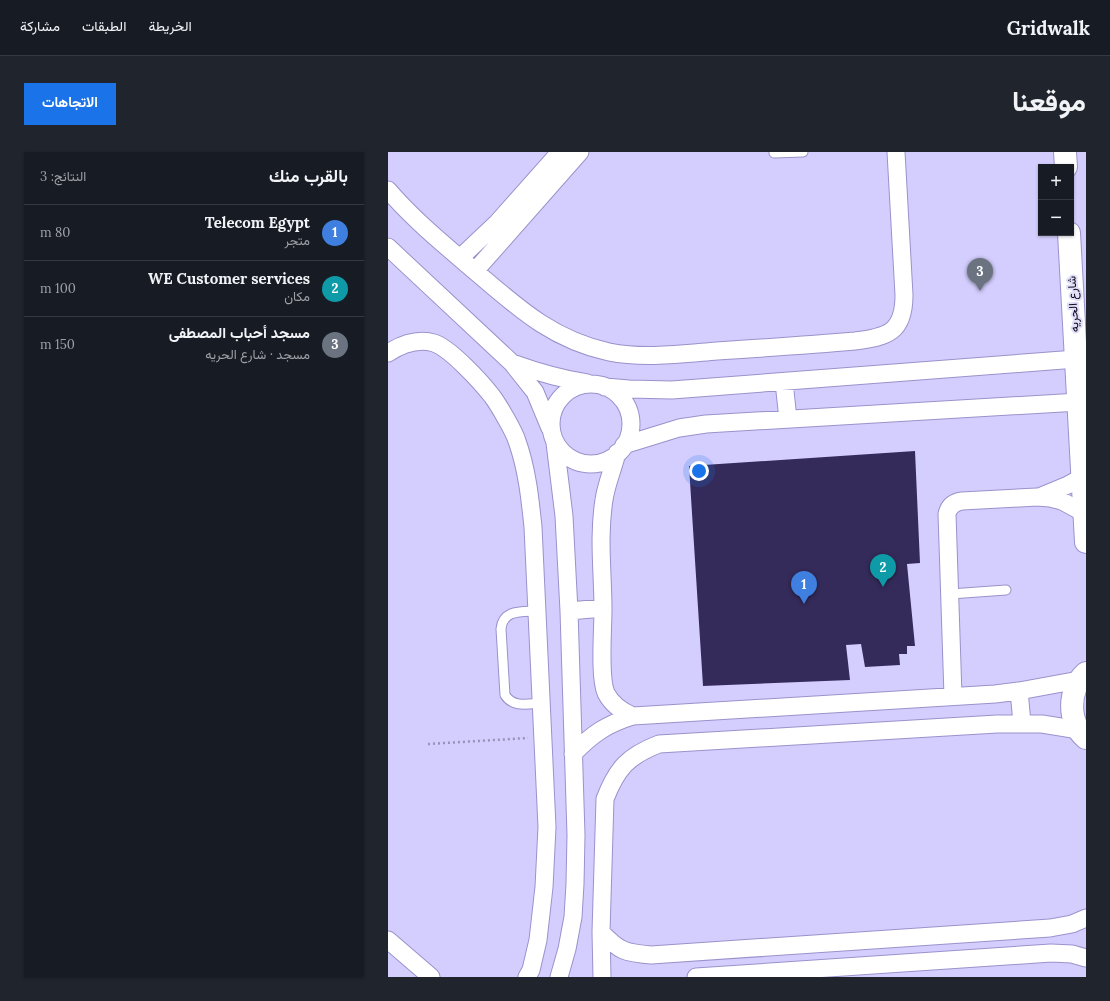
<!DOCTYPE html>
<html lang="ar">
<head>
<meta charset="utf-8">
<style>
	:root { --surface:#171b24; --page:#20242c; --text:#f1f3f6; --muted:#9ea1a6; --line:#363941; --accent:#1a73e8 }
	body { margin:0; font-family:Lora,Vazirmatn,serif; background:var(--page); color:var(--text); direction:rtl }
	.controls { position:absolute; right:12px; top:12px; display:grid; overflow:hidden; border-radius:0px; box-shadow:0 1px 3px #0004 }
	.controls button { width:36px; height:36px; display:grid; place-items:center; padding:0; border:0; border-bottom:1px solid var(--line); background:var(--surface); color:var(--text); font:20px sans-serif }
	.you { position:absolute; left:311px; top:319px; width:14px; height:14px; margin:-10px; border:3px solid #fff; border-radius:50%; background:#1a73e8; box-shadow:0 0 0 6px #1a73e833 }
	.badge { display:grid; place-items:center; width:26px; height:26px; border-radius:50%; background:var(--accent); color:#fff; font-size:13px; font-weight:700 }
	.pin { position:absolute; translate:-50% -33px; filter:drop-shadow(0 1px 2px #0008) }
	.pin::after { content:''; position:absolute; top:21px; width:14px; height:12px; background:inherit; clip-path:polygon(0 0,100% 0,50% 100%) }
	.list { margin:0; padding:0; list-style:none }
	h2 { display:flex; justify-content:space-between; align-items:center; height:52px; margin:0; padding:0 16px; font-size:17px }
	h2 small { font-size:13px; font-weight:400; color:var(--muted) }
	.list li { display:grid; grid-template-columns:26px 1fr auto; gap:12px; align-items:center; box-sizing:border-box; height:56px; padding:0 16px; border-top:1px solid var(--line) }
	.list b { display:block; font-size:15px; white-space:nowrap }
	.list p { margin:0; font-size:13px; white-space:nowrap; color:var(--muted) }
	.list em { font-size:13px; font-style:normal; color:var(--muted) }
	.map { position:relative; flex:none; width:698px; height:825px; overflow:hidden; direction:ltr; border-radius:0px }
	header { display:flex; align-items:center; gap:24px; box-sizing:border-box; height:56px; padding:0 20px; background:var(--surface); border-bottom:1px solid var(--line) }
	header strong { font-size:19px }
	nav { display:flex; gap:22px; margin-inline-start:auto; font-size:14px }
	.intro { display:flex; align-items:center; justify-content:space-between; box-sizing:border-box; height:96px; padding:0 24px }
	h1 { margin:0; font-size:28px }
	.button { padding:10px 18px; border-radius:0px; background:var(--accent); color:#fff; font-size:14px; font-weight:700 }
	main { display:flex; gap:24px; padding:0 24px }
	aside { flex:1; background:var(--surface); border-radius:0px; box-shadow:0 1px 3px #0004 }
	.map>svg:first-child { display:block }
	.building { fill:#352b5b }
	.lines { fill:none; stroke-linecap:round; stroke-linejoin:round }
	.service-casing { stroke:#9a92cb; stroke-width:11 }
	.minor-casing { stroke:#9a92cb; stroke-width:19 }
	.tertiary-casing { stroke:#9a92cb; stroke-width:24 }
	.path { stroke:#9892b9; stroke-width:2.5; stroke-dasharray:2 3; stroke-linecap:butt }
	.service { stroke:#fff; stroke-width:9 }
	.minor { stroke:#fff; stroke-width:17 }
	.tertiary { stroke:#fff; stroke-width:22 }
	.labels { text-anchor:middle; stroke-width:4; stroke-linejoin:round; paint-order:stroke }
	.street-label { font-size:12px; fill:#0d081c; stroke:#e1dff7 }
</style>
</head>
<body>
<header>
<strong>Gridwalk</strong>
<nav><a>الخريطة</a><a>الطبقات</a><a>مشاركة</a></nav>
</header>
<div class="intro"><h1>موقعنا</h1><a class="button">الاتجاهات</a></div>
<main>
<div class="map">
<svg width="698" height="825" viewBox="0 0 698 825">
	<rect width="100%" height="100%" fill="#d4cefe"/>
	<path class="building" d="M527,299l5,112 -13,1 8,82h-8v8h-8l1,11 -35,2 -4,-23 -15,1 4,35 -147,6 -14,-220z"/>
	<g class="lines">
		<g class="service-casing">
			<path id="service" d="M386,1l29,-1
				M562,442l56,-4
				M149,459c-15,1 -34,-2 -36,18l4,66c8,13 23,9 36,8"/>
		</g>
		<g class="minor-casing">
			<path id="minor" d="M0,38c24,28 53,52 81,76 45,38 80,73 140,86 35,7 72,2 108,-1 46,-3 92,-6 138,-10 33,-4 49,-9 49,-46l-8,-143
				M0,95l124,116 23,29 15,36
				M72,106l37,-35 63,-71
				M87,119l105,-119
				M0,201c14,-9 29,-15 46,-10 16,5 47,39 58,53 6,8 22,35 25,45 10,28 13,57 16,86l14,300 -3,60 -6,53 -7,30 -4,7
				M124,211c25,9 49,16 75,20
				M396,230l4,37
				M163 272a40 40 0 1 1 80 0a40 40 0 1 1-80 0Z
				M217,235l24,2 43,1 404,-31
				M167,291l9,73 5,95 7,224 -1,49 -2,33 -6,32 -8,28
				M236,293l55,-17 27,-4 373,-22
				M229,301c-4,16 -11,32 -13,47 -6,37 -1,74 -1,110 0,19 -4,67 3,83 6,12 15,18 27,23l362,-22 24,-3 60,-11
				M651,345l29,-12 15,-8
				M181,459l34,-3
				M631,539l3,32
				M565,544l-6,-182c2,-8 7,-12 15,-13l75,-4 13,1 12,3 22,12
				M185,602c19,-20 34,-30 60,-38
				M213,780c18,19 24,21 50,23l399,-27 22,-4 14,-6
				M0,788l43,37
				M214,825l-1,-45 4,-133c12,-31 23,-43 54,-55l338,-20h45l37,6
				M308,825l355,-24 21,1 14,4"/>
		</g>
		<g class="tertiary-casing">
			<path id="tertiary" d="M677,0l1,15
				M681,81l17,309
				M698,521c-18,16 -19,49 0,65"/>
		</g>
		<path class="path" d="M40,592l100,-6"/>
		<use href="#service" class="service"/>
		<use href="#minor" class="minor"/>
		<use href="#tertiary" class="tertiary"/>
	</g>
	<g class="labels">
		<g class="street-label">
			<text transform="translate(685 152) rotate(-93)" y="4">شارع الحريه</text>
		</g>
	</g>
</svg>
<div class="controls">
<button>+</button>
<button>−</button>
</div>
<div class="you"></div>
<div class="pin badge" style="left:416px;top:452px;background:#3f7fe0">1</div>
<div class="pin badge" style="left:495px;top:435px;background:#0f9aa8">2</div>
<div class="pin badge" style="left:592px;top:139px;background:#6b7280">3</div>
</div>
<aside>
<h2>بالقرب منك<small>النتائج: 3</small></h2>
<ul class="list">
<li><span class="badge" style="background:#3f7fe0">1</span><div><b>Telecom Egypt</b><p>متجر</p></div><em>80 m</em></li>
<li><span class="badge" style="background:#0f9aa8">2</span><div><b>WE Customer services</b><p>مكان</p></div><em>100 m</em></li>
<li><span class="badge" style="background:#6b7280">3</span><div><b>مسجد أحباب المصطفى</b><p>مسجد · شارع الحريه</p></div><em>150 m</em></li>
</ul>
</aside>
</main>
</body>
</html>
